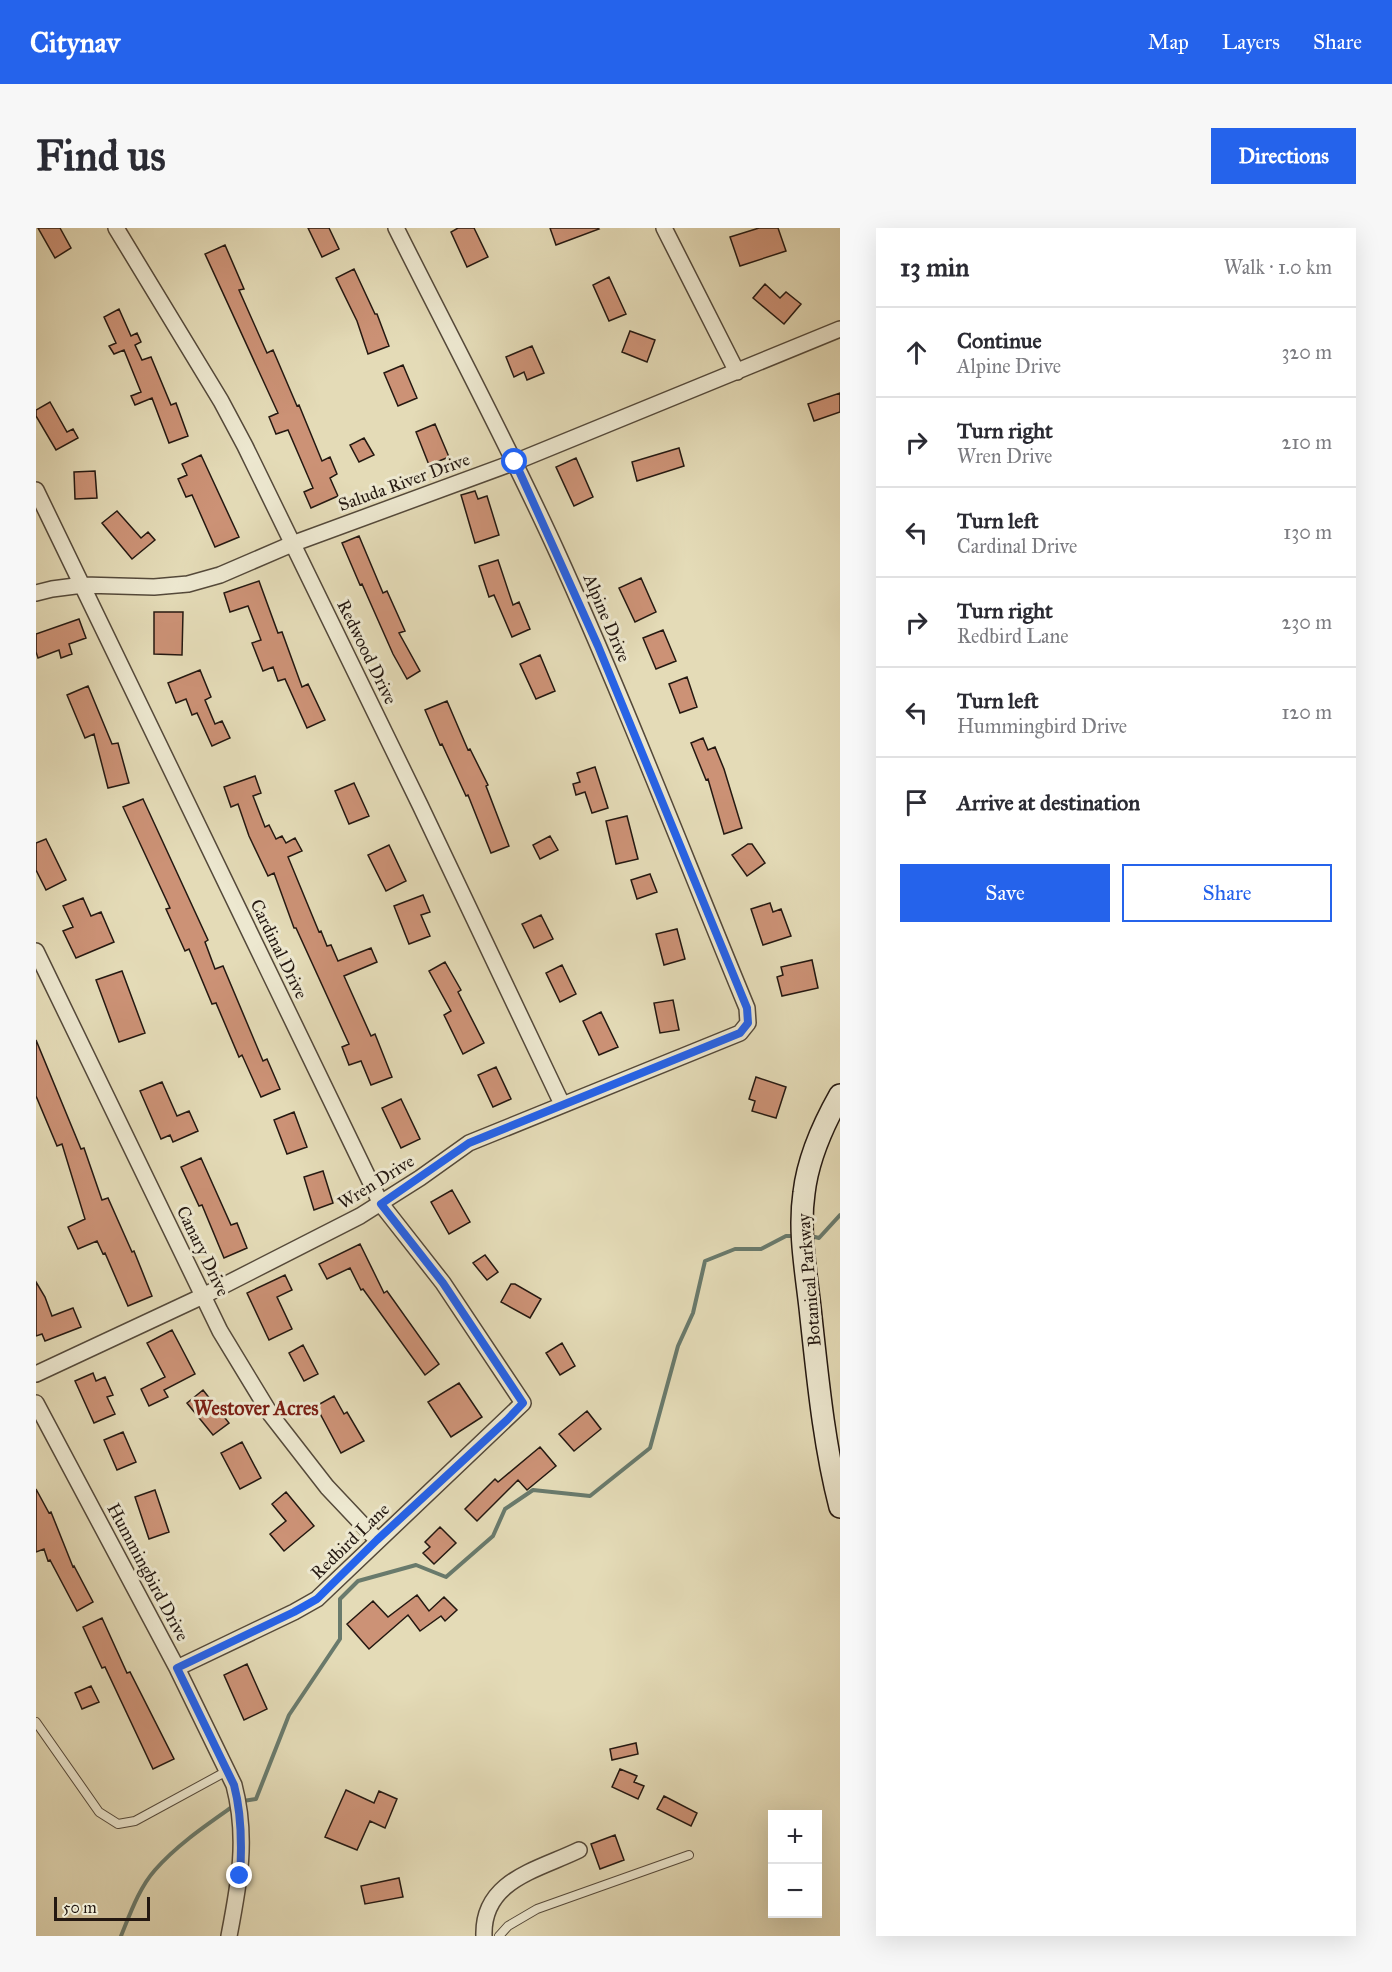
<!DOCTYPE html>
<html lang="en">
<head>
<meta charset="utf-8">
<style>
	:root { --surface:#fff; --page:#f7f7f7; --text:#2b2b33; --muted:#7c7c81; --line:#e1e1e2; --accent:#2563eb }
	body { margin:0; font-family:"IM FELL Great Primer",serif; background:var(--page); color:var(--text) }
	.controls { position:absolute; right:18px; bottom:18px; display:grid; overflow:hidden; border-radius:0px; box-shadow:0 6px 24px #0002 }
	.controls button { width:54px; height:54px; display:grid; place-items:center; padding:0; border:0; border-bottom:2px solid var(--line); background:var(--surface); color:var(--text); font:30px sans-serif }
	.scale { position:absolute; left:18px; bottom:15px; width:96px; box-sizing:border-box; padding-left:6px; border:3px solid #241811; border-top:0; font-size:16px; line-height:21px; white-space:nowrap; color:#241811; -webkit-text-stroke:4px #ede8d0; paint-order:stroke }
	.stop { position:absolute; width:18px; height:18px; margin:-14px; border:4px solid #2563eb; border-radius:50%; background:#fff }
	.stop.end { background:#2563eb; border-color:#fff; box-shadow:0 2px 6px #0008 }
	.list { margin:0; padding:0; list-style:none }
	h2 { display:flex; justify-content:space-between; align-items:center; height:78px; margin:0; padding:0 24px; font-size:26px }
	h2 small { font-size:20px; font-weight:400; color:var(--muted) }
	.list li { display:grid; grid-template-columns:39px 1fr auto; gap:18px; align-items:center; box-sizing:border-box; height:90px; padding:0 24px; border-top:2px solid var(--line) }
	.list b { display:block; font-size:22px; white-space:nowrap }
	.list p { margin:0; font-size:20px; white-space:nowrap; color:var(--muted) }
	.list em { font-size:20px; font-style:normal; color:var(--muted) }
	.actions { display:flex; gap:12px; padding:18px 24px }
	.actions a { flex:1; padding:14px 0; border:2px solid var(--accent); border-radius:0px; text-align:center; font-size:21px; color:var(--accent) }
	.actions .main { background:var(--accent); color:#fff }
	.icon { flex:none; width:33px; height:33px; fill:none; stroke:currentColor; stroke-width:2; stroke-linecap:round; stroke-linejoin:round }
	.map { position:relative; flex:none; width:804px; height:1708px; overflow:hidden; border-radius:0px }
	header { display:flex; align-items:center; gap:36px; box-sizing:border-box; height:84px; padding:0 30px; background:var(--accent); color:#fff }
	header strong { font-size:28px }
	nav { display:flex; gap:33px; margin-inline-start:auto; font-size:21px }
	.intro { display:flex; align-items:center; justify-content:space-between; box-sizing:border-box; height:144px; padding:0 36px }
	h1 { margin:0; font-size:42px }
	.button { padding:15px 27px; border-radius:0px; background:var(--accent); color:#fff; font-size:21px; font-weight:700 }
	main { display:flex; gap:36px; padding:0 36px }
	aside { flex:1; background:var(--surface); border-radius:0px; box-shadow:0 6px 24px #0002 }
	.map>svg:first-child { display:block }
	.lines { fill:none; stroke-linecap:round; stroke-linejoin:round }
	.stream { stroke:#697a6c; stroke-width:4 }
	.building { fill:#cc9276; stroke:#241811; stroke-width:1.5 }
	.lane-casing { stroke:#54493a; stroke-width:10 }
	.street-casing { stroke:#54493a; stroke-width:18 }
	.secondary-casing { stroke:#241811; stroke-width:24 }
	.lane { stroke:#ede8d0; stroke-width:8 }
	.street { stroke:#ede8d0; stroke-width:15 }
	.secondary { stroke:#ede8d0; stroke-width:21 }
	.route { stroke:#2563eb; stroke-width:8 }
	.labels { text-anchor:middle; stroke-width:6; stroke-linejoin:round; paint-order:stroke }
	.street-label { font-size:18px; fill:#241811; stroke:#ede8d0 }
	.neighbourhood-label { font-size:20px; font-weight:bold; fill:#7a1f14; stroke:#ede8d0 }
</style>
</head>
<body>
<header>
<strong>Citynav</strong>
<nav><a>Map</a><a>Layers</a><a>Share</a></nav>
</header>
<div class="intro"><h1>Find us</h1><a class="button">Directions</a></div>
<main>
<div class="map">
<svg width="804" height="1708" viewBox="0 0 804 1708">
	<rect width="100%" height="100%" fill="#e4dbb7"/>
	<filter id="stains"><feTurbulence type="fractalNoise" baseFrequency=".00333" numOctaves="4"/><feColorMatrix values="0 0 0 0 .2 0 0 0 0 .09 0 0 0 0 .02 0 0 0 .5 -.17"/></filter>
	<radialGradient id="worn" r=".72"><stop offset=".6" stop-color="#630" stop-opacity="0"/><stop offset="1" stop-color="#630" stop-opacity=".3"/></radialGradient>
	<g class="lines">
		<path class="stream" d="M779,1009l4,1 21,-23
			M207,1573l13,-2 33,-84 51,-76v-40l18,-18 58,-16 30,12 47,-41 12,-27 28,-19 57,6 60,-48 28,-102 15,-33 12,-52 30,-12h26l25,-13h5
			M85,1708c9,-22 18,-48 34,-66 22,-25 50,-44 77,-63"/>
	</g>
	<path class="building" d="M2,0h22l11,20 -16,10z
		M272,0h21l10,21 -17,8z
		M422,0h16l14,29 -21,10 -16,-35z
		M514,0h48l1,1 -43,16z
		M723,0h19l8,23 -46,15 -10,-29z
		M189,17l19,44 -5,1 28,63 6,-3 24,56 2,-1 23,56 8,-4 7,17 -7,4 8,18 -27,12 -7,-16 9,-4 -25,-58 -12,4 -7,-17 9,-4 -73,-159z
		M318,41l21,45h2l12,32 -21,8 -11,-33 -21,-43z
		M573,49l17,37 -17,7 -16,-36z
		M729,56l15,14 6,-6 15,12 -17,20 -31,-26z
		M83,81l12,27 6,-3 4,9 -6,3 7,15 9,-3 20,48 5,-2 12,33 -19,7 -17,-45 -17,7 -4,-9 10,-4 -17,-42 -10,4 -5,-8 7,-3 -12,-26z
		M594,103l25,9 -8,22 -25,-10z
		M496,118l12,27 -17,7 -3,-8 -10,5 -8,-20z
		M367,137l14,33 -19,8 -14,-33z
		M804,165v19l-26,9 -6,-17z
		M14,174l17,30 6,-3 5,9 -22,12 -20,-34v-6z
		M399,196l14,33 -20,8 -13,-33z
		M328,210l10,17 -15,7 -9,-17z
		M643,220l5,18 -47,15 -5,-19z
		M165,227l38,82 -24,10 -23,-52 -6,2 -8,-18 9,-4 -5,-11z
		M540,230l17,39 -19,9 -18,-39z
		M59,243l2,27 -22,1 -1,-27z
		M439,263l3,8 9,-3 12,39 -24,8 -14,-48z
		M81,283l24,27 7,-6 7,8 -23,19 -30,-36z
		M323,308l24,57 4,-2 18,40 -6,2 21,38 -13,8 -14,-25 -31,-70 -2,1 -18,-42z
		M462,332l15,45 6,-3 11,27 -18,8 -18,-42 -5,2 -10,-31z
		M605,350l15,34 -21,10 -16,-34z
		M223,353l19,52 4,-1 20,55 6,-3 17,36 -18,8 -22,-49 -7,2 -5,-14 -10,4 -11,-28 9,-3 -13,-34 -18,6 -6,-19z
		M118,384h29l-1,43 -28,-1z
		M43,391l7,19 -17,6 3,10 -11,4 -2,-8 -21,8 -2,-6v-18z
		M627,402l13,31 -20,8 -13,-31z
		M504,427l15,36 -19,8 -16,-35z
		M164,442l11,27 -6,3 10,24 7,-3 8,17 -18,8 -15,-33 -5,2 -6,-16 -10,4 -8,-20z
		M651,449l10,30 -17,6 -11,-29z
		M52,458l24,58 6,-1 11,40 -21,5 -14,-54 -9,4 -18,-43z
		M411,473l21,49 2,-1 18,36 -2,1 23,60 -18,7 -23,-58 -2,1 -24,-52 -2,1 -15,-35z
		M667,510l5,12 7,-3 9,22 18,59 -18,6 -16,-55 -2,1 -15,-37z
		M559,539l13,41 -16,5 -7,-21 -9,3 -3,-11 7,-2 -3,-9z
		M219,548l6,17 -8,3 12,31 4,-2 7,14 6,-3 4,7 9,-5 7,13 -14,6 31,75 2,-1 6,15 4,-1 7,16 33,-13 6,14 -33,14 27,60 4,-2 17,43 -21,8 -10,-24 -12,4 -7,-18 7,-3 -53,-116h-2l-20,-55 -6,3 -19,-40 -11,-32 -7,3 -7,-20z
		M318,555l15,33 -20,8 -14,-33z
		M107,571l65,141 -3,2 10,27 8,-3 40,95 4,-2 13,30 -19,8 -19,-42 -3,2 -23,-54 -4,1 -23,-55 -4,2 -19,-42 4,-1 -47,-101z
		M591,588l11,43 -22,5 -10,-43z
		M514,608l8,14 -18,9 -7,-14z
		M10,611l20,41 -20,10 -10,-20v-27z
		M712,616h4l13,19 -18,13 -15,-21z
		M353,617l17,36 -20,10 -18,-36z
		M614,646l7,18 -20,7 -6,-19z
		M387,667l7,17 -9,3 9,21 -21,8 -15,-38z
		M47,670l8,18 10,-4 13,30 -38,16 -13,-27 10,-4 -10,-21z
		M734,675l3,9 8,-3 10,27 -28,9 -12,-36z
		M505,687l12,24 -19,9 -12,-24z
		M641,701l8,30 -21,6 -8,-31z
		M776,732l6,28 -36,8 -5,-19 6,-2 -2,-8z
		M409,734l16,28 -3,2 26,51 -21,11 -19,-39 7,-4 -22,-40z
		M526,737l14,29 -16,8 -14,-29z
		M86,743l23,62 -26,9 -23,-62z
		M637,772l6,30 -19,3 -6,-30z
		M565,784l17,35 -19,8 -16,-34z
		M0,812l45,109 3,-1 18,52 6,-2 24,54 2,-1 18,45 -24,10 -23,-53 -2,1 -6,-13 -19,8 -10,-22 17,-8 -23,-75 -5,2 -21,-50z
		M460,839l15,32 -18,8 -15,-32z
		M720,849l30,10 -10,31 -24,-7 3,-10 -6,-2z
		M126,854l15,34 12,-5 9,20 -25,11 -3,-7 -9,4 -21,-48z
		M365,871l19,40 -19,9 -19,-40z
		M258,884l13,35 -20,7 -13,-34z
		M165,930l30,67 6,-2 10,25 -23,10 -22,-53 -3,1 -18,-39z
		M287,943l10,32 -19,7 -10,-33z
		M416,962l18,32 -21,12 -18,-32z
		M324,1016l24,49 3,-2 52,73 -14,11 -62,-86 -2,1 -11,-22 -23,11 -8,-15z
		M449,1027l13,17 -11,8 -14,-17z
		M249,1047l7,15 -15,7 15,32 -23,11 -22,-47z
		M0,1054l9,15 7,19 21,-8 8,19 -36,14 -3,-7 -6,2z
		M475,1056h4l26,15 -11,19 -29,-16z
		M136,1102l23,44 -31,16 4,7 -19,9 -8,-17 24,-12 -18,-34z
		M526,1115l13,23 -15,9 -14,-22z
		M267,1117l15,29 -14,7 -15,-28z
		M57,1145l3,8 9,-4 8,18 -6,2 8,17 -21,9 -19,-42z
		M423,1155l23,34 -31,20 -23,-35z
		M167,1162l26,33 -16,12 -26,-32z
		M298,1168l10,18 3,-2 17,29 -23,12 -25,-47z
		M551,1183l14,18 -27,22 -15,-17z
		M87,1204l13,30 -19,8 -13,-30z
		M206,1214l19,36 -21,11 -19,-36z
		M504,1219l16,19 -29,24 -9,-10 -41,41 -12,-12 30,-30 3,3z
		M0,1261l13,24 2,-1 22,55 1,-1 19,36 -16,9 -27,-51 -2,1 -4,-12 -8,3z
		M119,1262l14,42 -20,7 -14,-42z
		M250,1264l28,34 -30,25 -14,-17 16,-13 -14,-17z
		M404,1299l16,16 -22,21 -11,-11 7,-6 -5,-5z
		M381,1367l12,16 15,-14 13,13 -12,11 -4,-5 -21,15 -12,-16 -39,34 -22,-25 26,-23 15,16z
		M66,1390l25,55 3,-1 44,87 -21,10 -48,-102 -3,1 -19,-41z
		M211,1436l20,45 -23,11 -20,-45z
		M55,1458l8,16 -17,7 -7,-16z
		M600,1515l2,11 -26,6 -2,-11z
		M584,1541l17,7 -3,6 10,4 -6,13 -26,-12z
		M310,1562l28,13 5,-12 18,8 -12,29 -15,-7 -13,29 -32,-13z
		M628,1568l33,17 -6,13 -34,-17z
		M579,1607l9,25 -24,9 -9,-25z
		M363,1650l4,19 -38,7 -4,-18z"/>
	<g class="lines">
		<g class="lane-casing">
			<path id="lane" d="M0,1494l63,90 19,12 17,-3 92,-50
				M463,1708l9,-10 29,-17 152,-54"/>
		</g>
		<g class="street-casing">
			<path id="street" d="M80,0l105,173 24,45 175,359 142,299
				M628,0l73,144
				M0,262l345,714 62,79 80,120 -206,196 -23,13 -117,56
				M0,365l16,-4 31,-4 71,2 34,-3 32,-9 72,-31 223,-82 325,-133
				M0,723l184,380 51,84 56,72 50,53
				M0,1146l167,-78 157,-80 60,-38 49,-35 271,-110 8,-10 -1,-15c-63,-152 -122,-306 -190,-456 -50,-110 -107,-216 -161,-324
				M0,1175l141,265 57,117c14,53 5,99 -5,151
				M448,1708c-2,-56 54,-66 95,-86"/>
		</g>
		<g class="secondary-casing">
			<path id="secondary" d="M804,867c-17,30 -32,63 -36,98 -6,41 3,83 7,124 7,64 13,128 29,190"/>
		</g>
		<use href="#lane" class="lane"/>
		<use href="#street" class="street"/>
		<use href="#secondary" class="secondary"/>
	</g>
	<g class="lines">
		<path class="route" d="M204,1648c2,-31 2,-61 -6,-91l-57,-117 117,-56 23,-13 60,-59 130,-120 16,-17 -80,-120 -62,-79 88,-61 271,-110 8,-10 -1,-15 -149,-362 -83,-184"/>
	</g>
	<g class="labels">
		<g class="street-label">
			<text transform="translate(368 254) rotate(-20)" y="6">Saluda River Drive</text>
			<text transform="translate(571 390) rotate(67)" y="6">Alpine Drive</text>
			<text transform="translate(331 424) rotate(64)" y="6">Redwood Drive</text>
			<text transform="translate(243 721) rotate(64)" y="6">Cardinal Drive</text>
			<text transform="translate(340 954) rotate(-32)" y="6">Wren Drive</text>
			<text transform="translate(167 1023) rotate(64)" y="6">Canary Drive</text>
			<text transform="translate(773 1052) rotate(-95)" y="6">Botanical Parkway</text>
			<text transform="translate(314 1313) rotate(-44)" y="6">Redbird Lane</text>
			<text transform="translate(112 1344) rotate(62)" y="6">Hummingbird Drive</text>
		</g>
		<g class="neighbourhood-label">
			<text x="220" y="1187">Westover Acres</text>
		</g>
	</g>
	<rect width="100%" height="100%" filter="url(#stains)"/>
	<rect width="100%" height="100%" fill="url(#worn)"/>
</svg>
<div class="controls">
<button>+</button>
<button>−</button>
</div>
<div class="scale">50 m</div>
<div class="stop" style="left:479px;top:234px"></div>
<div class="stop end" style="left:204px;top:1648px"></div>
</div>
<aside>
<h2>13 min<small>Walk · 1.0 km</small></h2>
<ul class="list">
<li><svg class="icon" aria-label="ahead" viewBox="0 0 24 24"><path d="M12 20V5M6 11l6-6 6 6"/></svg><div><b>Continue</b><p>Alpine Drive</p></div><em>320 m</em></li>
<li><svg class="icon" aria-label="right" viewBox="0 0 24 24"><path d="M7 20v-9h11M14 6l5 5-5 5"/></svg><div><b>Turn right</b><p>Wren Drive</p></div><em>210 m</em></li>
<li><svg class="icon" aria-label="left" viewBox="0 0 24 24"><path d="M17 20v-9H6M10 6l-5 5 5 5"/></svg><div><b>Turn left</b><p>Cardinal Drive</p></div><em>130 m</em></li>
<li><svg class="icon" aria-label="right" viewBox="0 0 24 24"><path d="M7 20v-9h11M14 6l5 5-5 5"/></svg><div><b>Turn right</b><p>Redbird Lane</p></div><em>230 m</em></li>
<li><svg class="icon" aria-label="left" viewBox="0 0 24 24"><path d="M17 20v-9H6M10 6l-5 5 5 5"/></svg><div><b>Turn left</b><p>Hummingbird Drive</p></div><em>120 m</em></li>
<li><svg class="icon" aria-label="arrive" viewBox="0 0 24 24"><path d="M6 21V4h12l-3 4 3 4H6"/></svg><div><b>Arrive at destination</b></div></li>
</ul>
<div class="actions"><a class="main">Save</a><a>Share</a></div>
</aside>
</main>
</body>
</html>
